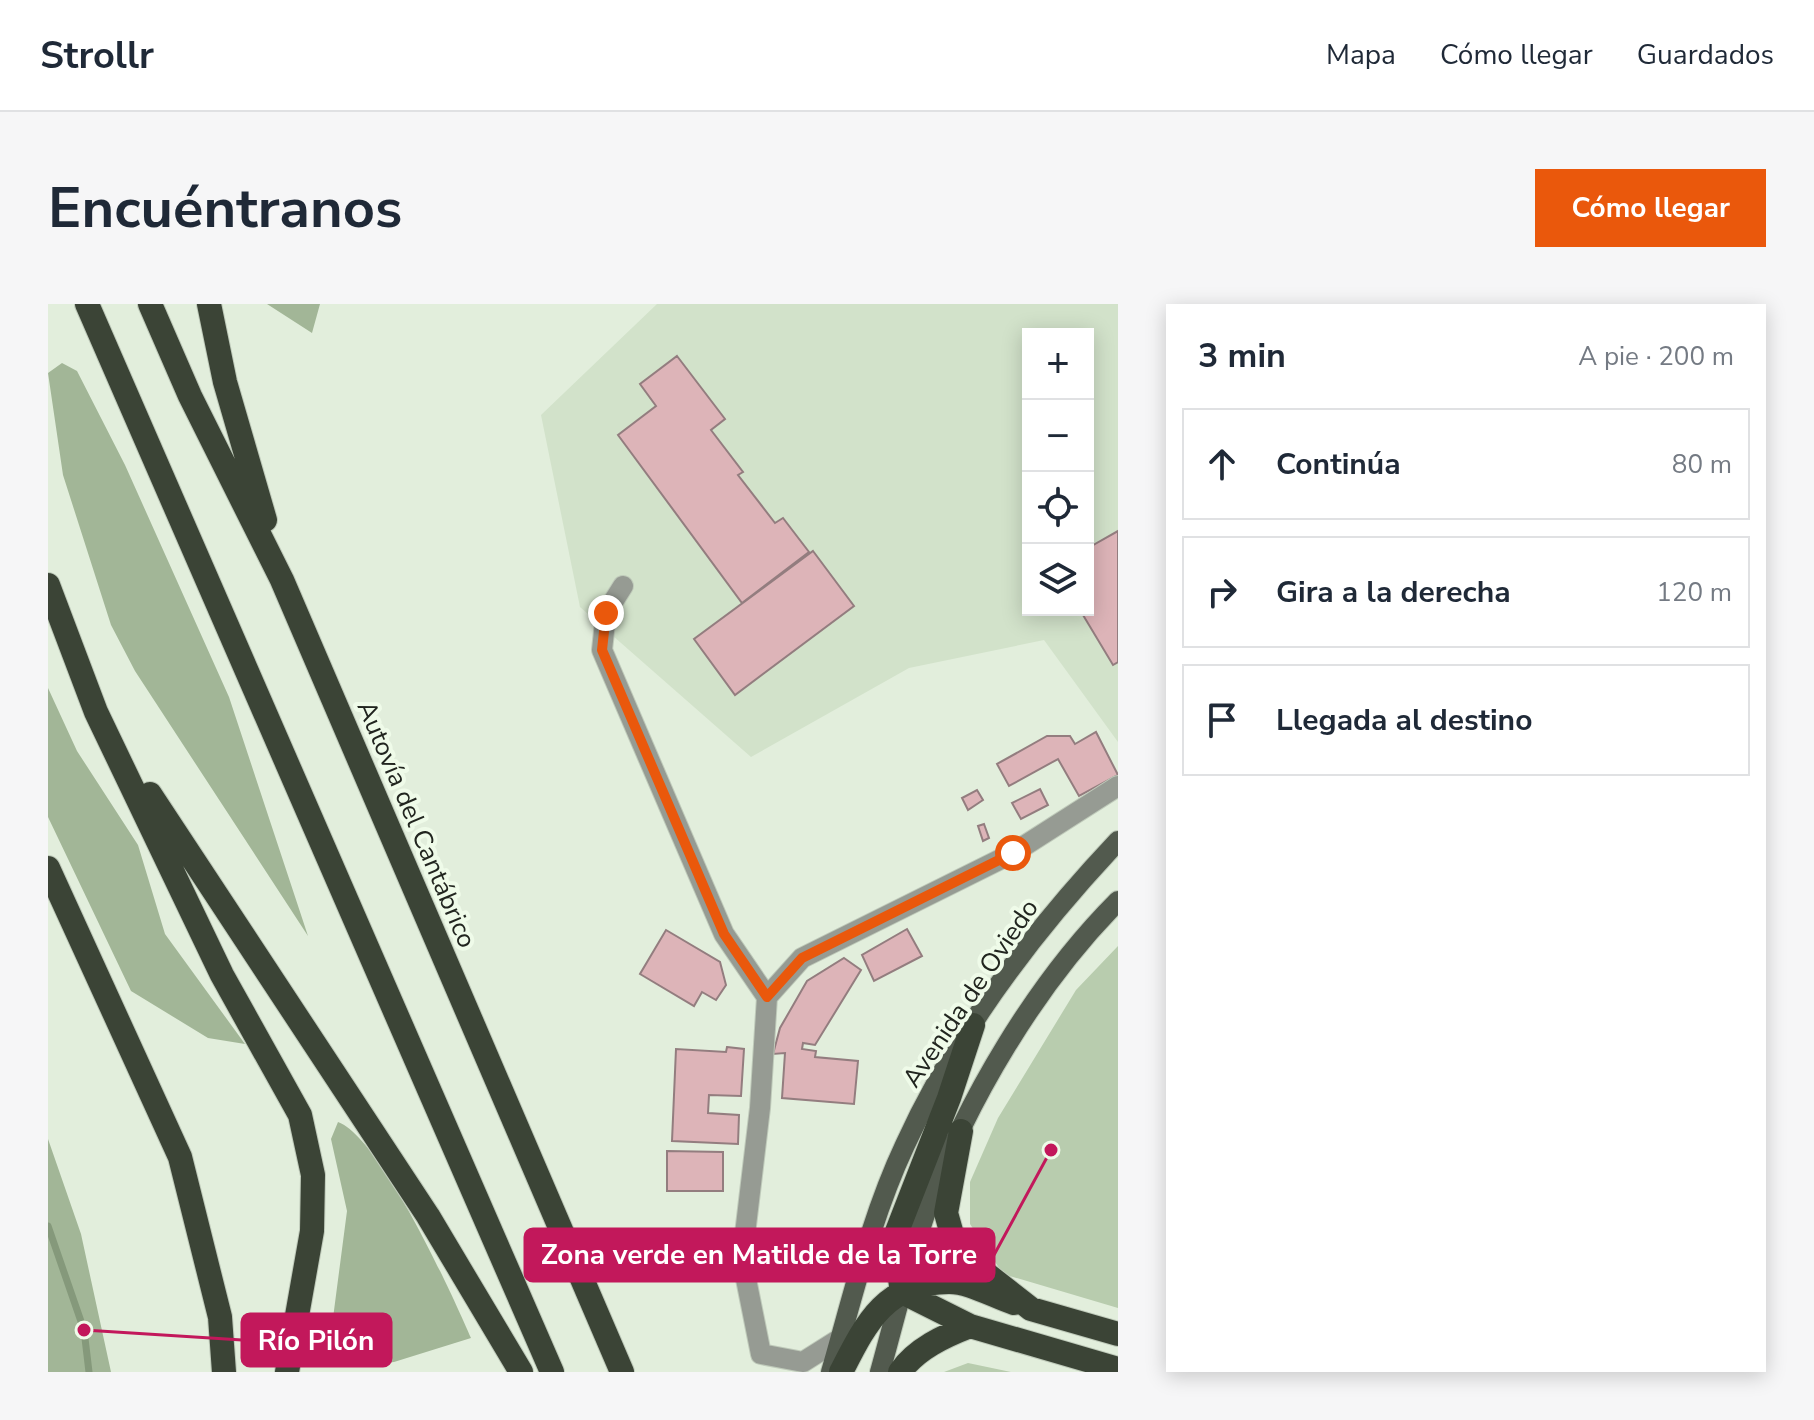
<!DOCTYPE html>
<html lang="es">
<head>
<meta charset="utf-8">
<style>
	:root { --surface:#fff; --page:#f6f6f7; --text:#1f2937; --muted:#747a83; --line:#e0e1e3; --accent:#ea580c }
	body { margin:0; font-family:"Nunito Sans",sans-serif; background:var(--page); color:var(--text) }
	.controls { position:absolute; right:24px; top:24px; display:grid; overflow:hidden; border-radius:0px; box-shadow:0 4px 20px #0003 }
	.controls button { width:72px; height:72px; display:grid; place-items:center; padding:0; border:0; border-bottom:2px solid var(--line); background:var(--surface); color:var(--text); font:40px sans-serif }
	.stop { position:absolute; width:24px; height:24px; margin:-18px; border:6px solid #ea580c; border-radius:50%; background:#fff }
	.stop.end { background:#ea580c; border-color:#fff; box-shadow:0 2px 8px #0008 }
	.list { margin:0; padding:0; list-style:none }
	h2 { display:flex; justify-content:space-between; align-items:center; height:104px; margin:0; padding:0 32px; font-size:34px }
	h2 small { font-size:26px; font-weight:400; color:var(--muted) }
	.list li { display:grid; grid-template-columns:52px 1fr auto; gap:24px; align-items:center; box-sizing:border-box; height:112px; margin:0 16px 16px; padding:0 16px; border:2px solid var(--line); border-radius:0px }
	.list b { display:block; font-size:30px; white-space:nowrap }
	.list em { font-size:26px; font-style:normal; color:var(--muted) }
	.icon { flex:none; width:44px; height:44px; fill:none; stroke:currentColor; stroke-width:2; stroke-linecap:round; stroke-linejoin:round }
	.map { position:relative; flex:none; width:1070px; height:1068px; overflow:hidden; border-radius:0px }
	header { display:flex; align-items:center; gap:48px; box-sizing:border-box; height:112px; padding:0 40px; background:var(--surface); border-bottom:2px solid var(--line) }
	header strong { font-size:38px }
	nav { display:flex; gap:44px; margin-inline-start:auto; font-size:28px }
	.intro { display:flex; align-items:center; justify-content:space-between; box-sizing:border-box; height:192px; padding:0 48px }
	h1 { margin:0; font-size:56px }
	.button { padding:20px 36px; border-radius:0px; background:var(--accent); color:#fff; font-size:28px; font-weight:700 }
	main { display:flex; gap:48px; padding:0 48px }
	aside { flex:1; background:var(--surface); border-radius:0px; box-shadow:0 4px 20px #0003 }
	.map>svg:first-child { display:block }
	.built { fill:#d2e2ca; fill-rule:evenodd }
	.green { fill:#b8ccae }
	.forest { fill:#a2b697 }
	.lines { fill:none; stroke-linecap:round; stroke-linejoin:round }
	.stream { stroke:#85997b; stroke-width:7 }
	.building { fill:#ddb4b8; stroke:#937d7f; stroke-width:2 }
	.minor-casing { stroke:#bfcaba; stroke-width:22 }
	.major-casing { stroke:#bfcaba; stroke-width:22 }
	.highway-casing { stroke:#bfcaba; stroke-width:26 }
	.minor { stroke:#969b93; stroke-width:20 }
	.major { stroke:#525a4e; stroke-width:20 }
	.highway { stroke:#3b4436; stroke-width:24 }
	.route { stroke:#ea580c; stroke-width:10 }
	.labels { text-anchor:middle; stroke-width:8; stroke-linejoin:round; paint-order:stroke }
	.street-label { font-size:26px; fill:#21251f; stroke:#effbe9 }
	.leader { fill:none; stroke:#c2185b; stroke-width:3 }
	.callout-dot { fill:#c2185b; stroke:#effbe9; stroke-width:3 }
	.callout { fill:#c2185b; stroke:#c2185b; stroke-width:3 }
	.callout-label { font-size:28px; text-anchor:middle; font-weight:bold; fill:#fff }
</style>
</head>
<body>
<header>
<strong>Strollr</strong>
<nav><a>Mapa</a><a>Cómo llegar</a><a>Guardados</a></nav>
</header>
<div class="intro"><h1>Encuéntranos</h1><a class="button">Cómo llegar</a></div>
<main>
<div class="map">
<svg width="1070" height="1068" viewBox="0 0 1070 1068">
	<rect width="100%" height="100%" fill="#e2eedc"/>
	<path class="built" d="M609,0h461v438l-74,-102 -135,28 -158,89 -171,-150 -39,-192zM980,30h60v276h-60z"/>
	<path class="green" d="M1070,642v362l-115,-34 -33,-50v-42l28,-64 78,-128z
		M920,1059l43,9h-67z"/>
	<path class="forest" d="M219,0h53l-8,29z
		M14,59l15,8 48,94 104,232 79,239 -173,-265 -24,-46 -48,-150 -15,-102z
		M0,384l29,63 61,94 27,89 80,110 -37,-6 -77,-47 -83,-174z
		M290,818c43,16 113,170 133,216l-77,24 -41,5 -23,-26 17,-130 -16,-72z
		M0,835l33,95 30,138h-63z"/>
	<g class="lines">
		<path class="stream" d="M0,922l36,104 5,42"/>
	</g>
	<path class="building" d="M629,52l48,63 -14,11 32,42 -5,3 37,48 8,-5 26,34 -67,51 -124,-168 38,-29 -16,-22z
		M1070,227v131l-5,3 -33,-55h8v-62z
		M765,247l41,55 -119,89 -41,-56z
		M1048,428l22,43 -39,21 -21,-37 -49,27 -12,-22 50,-28h23l5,8z
		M992,485l8,16 -27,14 -9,-16z
		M929,486l6,10 -15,10 -6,-12z
		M936,520l5,14 -6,3 -5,-15z
		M859,625l15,27 -48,25 -12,-26z
		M618,626l54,32 6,23 -10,15 -14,-8 -8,14 -54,-32z
		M796,654l17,12 -46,75 -12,-2 -1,6 14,2 -1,6 43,4 -4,43 -72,-6 3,-45 -12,1 7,-26 27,-47z
		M679,743l17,2 -3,47 -32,-1 -1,18 31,2 -1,29 -66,-3 4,-92 50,3z
		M619,847l56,1v39h-56z"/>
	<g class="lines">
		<g class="minor-casing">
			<path id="minor" d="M575,282l-17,27 -4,37 122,284 43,63
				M793,1034l-38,24 -42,-8 -19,-95 18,-151 7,-111 35,-39 211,-105 105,-67"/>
		</g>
		<g class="major-casing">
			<path id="major" d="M783,1068c22,-76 40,-155 74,-227 51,-112 129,-215 213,-304
				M832,1068c15,-54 28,-110 47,-163 39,-108 110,-227 191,-308"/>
		</g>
		<g class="highway-casing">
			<path id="highway" d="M39,0l465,1068
				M102,0l40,92 92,184 340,792
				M161,0l16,78 40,138
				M0,281l48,127 126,263 78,140 13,60 -1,56 -25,141
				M102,490l278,422 93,156
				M0,564l132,289 40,160 4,55
				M913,827l-15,82 7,25 13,20 65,51 87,25
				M854,988l-8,-53 55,-141 24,-73
				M854,988l68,34 148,43
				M793,1068c25,-49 44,-89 107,-90 20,-1 47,15 66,21
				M852,1068c16,-23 44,-36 70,-46"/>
		</g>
		<use href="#minor" class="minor"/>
		<use href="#major" class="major"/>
		<use href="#highway" class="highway"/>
	</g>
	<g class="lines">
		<path class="route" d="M558,309l-4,37 122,284 43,63 35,-39 211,-105"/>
	</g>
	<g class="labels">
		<g class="street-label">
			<text transform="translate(369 520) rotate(67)" y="9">Autovía del Cantábrico</text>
			<text transform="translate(922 689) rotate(-56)" y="9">Avenida de Oviedo</text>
		</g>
	</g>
	<path class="leader" d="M1003 846L946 951M36 1026L194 1036"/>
	<g class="callout-dot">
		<circle cx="1003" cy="846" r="8"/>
		<circle cx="36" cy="1026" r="8"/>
	</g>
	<g class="callout">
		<rect x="477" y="925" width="469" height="52" rx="8"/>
		<rect x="194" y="1010" width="149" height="52" rx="8"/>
	</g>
	<g class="callout-label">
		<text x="711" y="960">Zona verde en Matilde de la Torre</text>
		<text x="268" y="1046">Río Pilón</text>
	</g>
</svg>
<div class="controls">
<button>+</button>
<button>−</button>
<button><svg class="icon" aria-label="locate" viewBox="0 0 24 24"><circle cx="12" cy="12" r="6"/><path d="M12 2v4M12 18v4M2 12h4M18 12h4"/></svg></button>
<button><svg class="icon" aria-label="layers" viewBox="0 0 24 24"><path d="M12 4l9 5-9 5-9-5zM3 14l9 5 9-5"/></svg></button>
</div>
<div class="stop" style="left:965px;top:549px"></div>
<div class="stop end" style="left:558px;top:309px"></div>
</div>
<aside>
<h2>3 min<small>A pie · 200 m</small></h2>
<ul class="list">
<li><svg class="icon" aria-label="ahead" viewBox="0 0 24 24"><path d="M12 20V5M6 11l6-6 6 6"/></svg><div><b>Continúa</b></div><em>80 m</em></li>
<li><svg class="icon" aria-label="right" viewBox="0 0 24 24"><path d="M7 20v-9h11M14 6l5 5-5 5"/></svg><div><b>Gira a la derecha</b></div><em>120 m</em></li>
<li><svg class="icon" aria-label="arrive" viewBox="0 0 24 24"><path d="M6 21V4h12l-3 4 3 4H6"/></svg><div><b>Llegada al destino</b></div></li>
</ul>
</aside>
</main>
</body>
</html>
